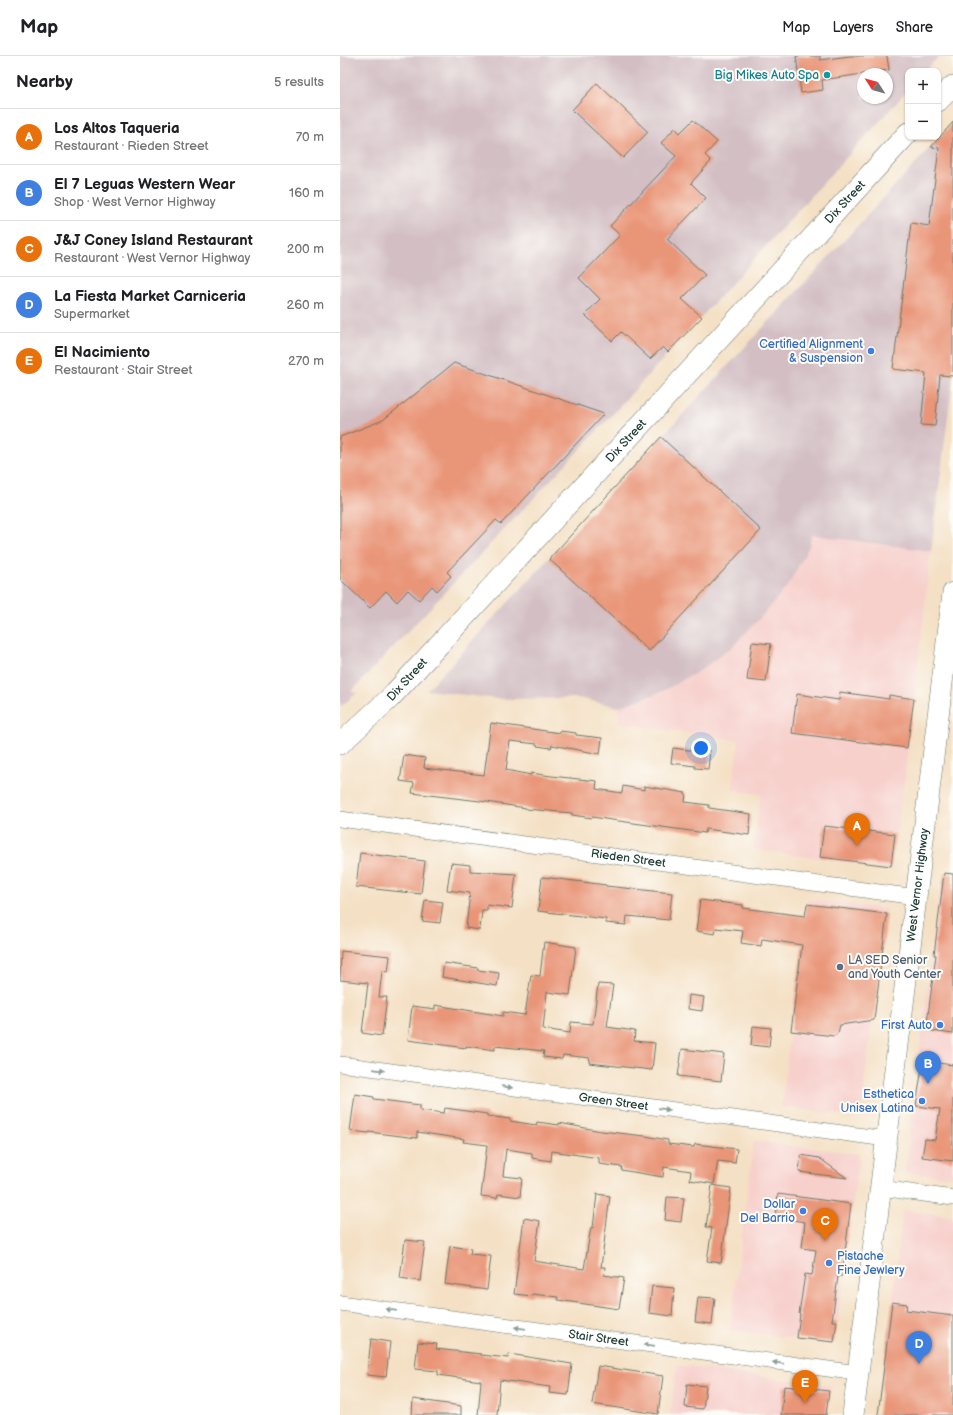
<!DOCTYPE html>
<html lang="en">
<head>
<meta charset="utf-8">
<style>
	:root { --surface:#fff; --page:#f6f6f6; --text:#202124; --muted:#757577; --line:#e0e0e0; --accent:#d1495b }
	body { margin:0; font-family:"Balsamiq Sans",sans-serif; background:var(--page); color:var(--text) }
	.controls { position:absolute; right:12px; top:12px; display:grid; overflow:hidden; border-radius:8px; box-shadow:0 1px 3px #0004 }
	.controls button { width:36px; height:36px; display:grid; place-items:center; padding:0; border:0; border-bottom:1px solid var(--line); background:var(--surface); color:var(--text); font:20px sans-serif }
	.compass { position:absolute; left:517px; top:12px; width:36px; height:36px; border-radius:50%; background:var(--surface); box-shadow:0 1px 3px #0004; rotate:306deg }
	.you { position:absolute; left:361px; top:692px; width:14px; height:14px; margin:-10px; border:3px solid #fff; border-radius:50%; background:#1a73e8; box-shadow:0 0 0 6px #1a73e833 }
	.badge { display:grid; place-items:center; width:26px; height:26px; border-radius:50%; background:var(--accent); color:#fff; font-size:13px; font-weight:700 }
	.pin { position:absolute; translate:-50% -33px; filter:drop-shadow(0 1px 2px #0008) }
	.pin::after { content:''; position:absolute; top:21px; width:14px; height:12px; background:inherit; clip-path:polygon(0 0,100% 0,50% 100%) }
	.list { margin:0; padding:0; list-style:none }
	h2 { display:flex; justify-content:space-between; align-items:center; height:52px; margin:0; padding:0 16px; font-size:17px }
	h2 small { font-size:13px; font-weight:400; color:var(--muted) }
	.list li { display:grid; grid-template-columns:26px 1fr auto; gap:12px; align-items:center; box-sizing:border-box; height:56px; padding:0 16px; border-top:1px solid var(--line) }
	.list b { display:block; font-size:15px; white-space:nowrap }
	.list p { margin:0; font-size:13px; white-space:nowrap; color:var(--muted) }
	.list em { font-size:13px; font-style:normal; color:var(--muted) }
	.map { position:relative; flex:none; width:613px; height:1359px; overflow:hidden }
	header { display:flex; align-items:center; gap:24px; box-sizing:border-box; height:56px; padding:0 20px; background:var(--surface); border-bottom:1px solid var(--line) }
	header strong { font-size:19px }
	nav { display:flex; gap:22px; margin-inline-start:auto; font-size:14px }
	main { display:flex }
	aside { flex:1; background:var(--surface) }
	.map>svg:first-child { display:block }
	.built { fill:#f7d0cc }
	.industrial { fill:#d2bec3; fill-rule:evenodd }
	.building { fill:#e99578 }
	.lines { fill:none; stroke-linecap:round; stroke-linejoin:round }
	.street-casing { stroke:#6a7666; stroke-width:16 }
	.secondary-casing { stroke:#6a7666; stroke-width:22 }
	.street { stroke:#fff; stroke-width:15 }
	.secondary { stroke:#fff; stroke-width:21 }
	.oneway { fill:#8f9e9a }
	.culture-dot { fill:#0f9aa8; stroke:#fdfcf7; stroke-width:1.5 }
	.shop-dot { fill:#3f7fe0; stroke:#fdfcf7; stroke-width:1.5 }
	.service-dot { fill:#5c6f8a; stroke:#fdfcf7; stroke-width:1.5 }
	.labels { text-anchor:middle; stroke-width:4; stroke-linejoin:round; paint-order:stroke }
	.culture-label { font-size:12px; fill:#0d838f; stroke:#fdfcf7; text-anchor:end }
	.street-label { font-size:12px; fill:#1f3d34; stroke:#fdfcf7 }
	.shop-label { font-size:12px; fill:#366cbe; stroke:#fdfcf7; text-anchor:end }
	.service-label { font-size:12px; fill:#4e5e75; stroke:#fdfcf7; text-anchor:start }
</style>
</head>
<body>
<header>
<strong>Map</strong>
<nav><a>Map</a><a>Layers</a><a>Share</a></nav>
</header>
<main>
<aside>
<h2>Nearby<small>5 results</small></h2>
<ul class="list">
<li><span class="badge" style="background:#e8710a">A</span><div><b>Los Altos Taqueria</b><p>Restaurant · Rieden Street</p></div><em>70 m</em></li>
<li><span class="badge" style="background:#3f7fe0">B</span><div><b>El 7 Leguas Western Wear</b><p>Shop · West Vernor Highway</p></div><em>160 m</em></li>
<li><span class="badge" style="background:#e8710a">C</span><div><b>J&amp;J Coney Island Restaurant</b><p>Restaurant · West Vernor Highway</p></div><em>200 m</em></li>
<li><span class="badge" style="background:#3f7fe0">D</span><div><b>La Fiesta Market Carniceria</b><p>Supermarket</p></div><em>260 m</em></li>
<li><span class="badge" style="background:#e8710a">E</span><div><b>El Nacimiento</b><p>Restaurant · Stair Street</p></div><em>270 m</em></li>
</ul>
</aside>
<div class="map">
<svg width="613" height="1359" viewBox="0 0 613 1359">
	<rect width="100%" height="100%" fill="#fdfcf7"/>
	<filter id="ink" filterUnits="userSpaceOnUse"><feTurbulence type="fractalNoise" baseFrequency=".025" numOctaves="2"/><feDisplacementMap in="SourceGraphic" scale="8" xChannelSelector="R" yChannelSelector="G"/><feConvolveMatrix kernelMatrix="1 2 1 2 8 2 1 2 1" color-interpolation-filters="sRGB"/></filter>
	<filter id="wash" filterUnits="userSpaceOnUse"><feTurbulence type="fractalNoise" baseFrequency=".012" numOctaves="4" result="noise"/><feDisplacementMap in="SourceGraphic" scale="16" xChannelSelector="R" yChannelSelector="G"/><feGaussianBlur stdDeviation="0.9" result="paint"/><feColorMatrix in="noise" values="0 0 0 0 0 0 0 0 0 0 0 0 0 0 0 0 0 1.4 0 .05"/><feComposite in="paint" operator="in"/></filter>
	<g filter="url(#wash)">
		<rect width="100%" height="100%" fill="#f4e0c4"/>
		<path class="built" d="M472,479l119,16 -27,232 -13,86 -138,-20 8,-55 -29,-4 7,-50 -121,-17 1,-16 44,-16 36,-20 32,-23 78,-102z
			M599,838l14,2v281l-48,-5z
			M468,843l78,10 -26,208 -79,-10z
			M414,1085l105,13 -24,189 -105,-13z
			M563,1154l50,6v199h-73z
			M337,1309l155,21 -4,29h-158z"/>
		<path class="industrial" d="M0,0h599l-14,15h-17v19l-297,326 -260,276 6,1 -17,14zM523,18h24v24h-24z
			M613,67v254l-22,174 -119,-16 -3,11 -20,38 -27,32 -31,32 -32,23 -36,20 -44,16 -41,-9 -81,1 -70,-9z"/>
		<g id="blocks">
			<path class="building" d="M456,0h24v4l29,-4h38l2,14 -67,10 1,10 -22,3z
				M257,27l51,49 -25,26 -51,-48z
				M353,64l24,22 -12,13 6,6 -20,22 15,15 -39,41 38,36 -23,24 20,18 -34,35 -5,-5 -13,12 -29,-27 -9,9 -27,-26 15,-16 -21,-21 41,-43 -10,-9 66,-70 -15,-13 14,-15 5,5z
				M613,66v254l-13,-1 -5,51 -14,-1 5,-52 -33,-4 18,-146 18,3 10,-78 -8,-1z
				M114,307l150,51 -103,110 -5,-4 -49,52 4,4 -14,15 -5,-5 -13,14 -11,-10 -11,12 -11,-11 -16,17 -30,-29v-142l43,-17z
				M321,381l100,93 -112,121 -100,-92z
				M412,586l19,2 -5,38 -19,-2z
				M500,636l49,7v-4l25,4 -7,49 -115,-15 5,-39 42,6z
				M151,667l69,10v-2l16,2v2l26,3 -2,16 -48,-9 -1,3 -14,-2v-2l-27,-3 -4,29 25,5v-2l20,3 46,5 -1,8 26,4 1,-7 21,4v-4l42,7 -1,9 24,3v3l42,6 -2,21 -43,-6 -1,4 -100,-14 -13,-2v1l-20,-3v-2l-46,-4v-1l-46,-7 -68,-8 2,-10 -14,-2 4,-26 21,3 -1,10 60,7z
				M333,692l23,3v-1l14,1 -2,18 -13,-1v-2l-24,-3z
				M484,770l71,8 -4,32 -71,-9z
				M20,797l65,8 -4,33 -65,-7z
				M111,807l19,2v6l46,3 -4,34 -25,-3v5h-5l-2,20 -14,-2 4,-35 -23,-3z
				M604,817l9,1v160l-27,-4 10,-75h-2z
				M202,821l41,5 23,3v1l66,7 -3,27 -42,-4 -1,9 -20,-2v-4l-68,-8z
				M85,844l18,2 -3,21 -18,-2z
				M360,844l43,5v3l62,8 2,-12 80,10 -13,106 -34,5 -2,8 -4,3 -43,-5 11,-86 -40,-6 -1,7 -20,-3 2,-12 -27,-3 -1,6 -19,-3z
				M204,886l32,5 -6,48 -23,-3 -4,37 27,4 1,-11 22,2 5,-40 15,1 -6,42 28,4 -1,10 21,2 -3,27 -63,-7 1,-5 -27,-3 -1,4 -19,-2 1,-6 -49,-5v4l-29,-4v2l-58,-8 4,-34 23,3v-4l68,11v-4l22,3 6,-40 9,1z
				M1,895l49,5 -2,16 -6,-1 -3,26h8l-5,39 -20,-3 6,-50 -28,-3z
				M104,907l34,5v2l21,3 -2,13 -55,-9z
				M349,939l15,2 -2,14 -14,-2z
				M413,970l18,2 -2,19 -18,-2z
				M342,993l42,5 -3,27 -43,-5z
				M583,1005l30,4v96l-31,-4 3,-18 10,1 5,-31 -24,-3z
				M15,1038l19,3v2l46,6v5l24,3 1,-5 42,6v2l23,3v2l26,4 1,-3 22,3v-2l42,8 44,5 23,4v4l26,3 1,-3 42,5 -2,14 -17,-2 -4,23 -24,-4 1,-9 -27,-4 -1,10 -42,-7 1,-3 -23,-3v-6l-47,-7 -1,10 -19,-3v-5l-26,-4 -3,27 19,2 -2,19 -22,-3 -1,4 -16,-2 6,-51 -24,-3 1,-3 -47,-7v6l-48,-6v1l-19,-2z
				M461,1099l18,3 28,20 -48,-6z
				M372,1129l19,3 -10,75 -14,-2 5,-33 -6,-1z
				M257,1138l13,2 -9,71h4l-1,8 20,3 -5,31 -61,-9v-3l-26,-3v2l-18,-2 10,-76 16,3 -6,40 50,8 7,-42 2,1z
				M438,1138l73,10 -9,72h-4l-6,45h5l-3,21 -37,-4 3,-24h-1l6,-40 7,1 4,-25 -14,-2 3,-26 -30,-5z
				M327,1141l17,1 -3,24 -16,-2z
				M65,1184l20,2 -5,39 -20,-3z
				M110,1190l21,3 -1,5 21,2 -4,34 -42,-6z
				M312,1230l22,2 -2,28 -23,-3z
				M358,1241l17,1 -3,26 -17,-2z
				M552,1246l15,2 -1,6 47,6v99h-75z
				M31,1283l19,3 -4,35 -19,-2z
				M78,1286l19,2 -1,5 45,5v1l27,3 1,-4 63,10 -4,31 -19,-2 1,-6 -50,-7 -3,35h-19l3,-34 -43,-6v-4l-23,-2z
				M258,1310l65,10 -5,38 -66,-10z
				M347,1328l19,2 -3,23 -18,-2z
				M444,1330l45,5 -3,24h-45z
				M73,1343l48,7v9h-49z"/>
		</g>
	</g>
	<g filter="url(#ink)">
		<use href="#blocks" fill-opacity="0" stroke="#6a7666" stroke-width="1"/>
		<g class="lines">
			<g class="street-casing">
				<g id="street">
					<path id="s1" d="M0,763l576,78"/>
					<path id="s2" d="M0,1008l546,75"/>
					<path d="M541,1132l72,10"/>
					<path id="s3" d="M0,1247l518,70"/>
				</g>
			</g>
			<g class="secondary-casing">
				<g id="secondary">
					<path d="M598,45l15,-15"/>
					<path id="s4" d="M0,688l50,-46 518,-565"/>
					<path id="s5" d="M513,1359l100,-822"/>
				</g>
			</g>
			<use href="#street" class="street"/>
			<use href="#secondary" class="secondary"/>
		</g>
		<defs><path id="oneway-solid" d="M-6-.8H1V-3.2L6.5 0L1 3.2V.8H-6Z"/></defs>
		<g class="oneway">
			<use href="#oneway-solid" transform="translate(39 1014) rotate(8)"/>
			<use href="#oneway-solid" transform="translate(167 1031) rotate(8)"/>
			<use href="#oneway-solid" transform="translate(324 1053) rotate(8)"/>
			<use href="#oneway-solid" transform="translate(51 1254) rotate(-172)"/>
			<use href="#oneway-solid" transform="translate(180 1272) rotate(-172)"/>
			<use href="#oneway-solid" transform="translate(309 1289) rotate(-172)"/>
			<use href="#oneway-solid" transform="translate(438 1307) rotate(-172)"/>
		</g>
	</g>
	<circle class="culture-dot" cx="487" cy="19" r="4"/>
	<g class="shop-dot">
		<circle cx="531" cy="295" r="4"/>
		<circle cx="600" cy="969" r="4"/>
		<circle cx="582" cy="1045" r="4"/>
		<circle cx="463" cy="1155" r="4"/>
		<circle cx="489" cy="1207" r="4"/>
	</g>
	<circle class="service-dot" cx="500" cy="911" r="4"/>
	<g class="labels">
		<g class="culture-label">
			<text x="479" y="23">Big Mikes Auto Spa</text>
		</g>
		<g class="street-label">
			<text dy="4" stroke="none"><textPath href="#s4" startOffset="741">Dix Street</textPath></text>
			<text dy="4" stroke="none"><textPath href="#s4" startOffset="417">Dix Street</textPath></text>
			<text dy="4" stroke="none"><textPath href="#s4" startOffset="93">Dix Street</textPath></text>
			<text dy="4" stroke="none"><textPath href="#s1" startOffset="291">Rieden Street</textPath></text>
			<text dy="4" stroke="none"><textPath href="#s5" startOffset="534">West Vernor Highway</textPath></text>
			<text dy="4" stroke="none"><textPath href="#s2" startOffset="276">Green Street</textPath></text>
			<text dy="4" stroke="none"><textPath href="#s3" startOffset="261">Stair Street</textPath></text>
		</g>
		<g class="shop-label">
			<text x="523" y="292">Certified Alignment<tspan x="523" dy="14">&amp; Suspension</tspan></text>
			<text x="592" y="973">First Auto</text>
			<text x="574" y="1042">Esthetica<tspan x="574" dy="14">Unisex Latina</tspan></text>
			<text x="455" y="1152">Dollar<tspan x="455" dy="14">Del Barrio</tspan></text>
			<text x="497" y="1204" text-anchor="start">Pistache<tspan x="497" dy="14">Fine Jewlery</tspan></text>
		</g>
		<g class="service-label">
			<text x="508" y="908">LA SED Senior<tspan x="508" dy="14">and Youth Center</tspan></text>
		</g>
	</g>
</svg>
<div class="controls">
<button>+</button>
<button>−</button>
</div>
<svg class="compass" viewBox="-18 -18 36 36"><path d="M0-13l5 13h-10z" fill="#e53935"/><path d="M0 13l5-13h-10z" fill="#757577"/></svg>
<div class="you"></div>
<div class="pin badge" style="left:517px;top:790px;background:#e8710a">A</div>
<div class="pin badge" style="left:588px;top:1028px;background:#3f7fe0">B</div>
<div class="pin badge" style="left:485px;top:1185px;background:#e8710a">C</div>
<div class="pin badge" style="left:579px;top:1308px;background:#3f7fe0">D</div>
<div class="pin badge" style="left:465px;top:1347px;background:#e8710a">E</div>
</div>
</main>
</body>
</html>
